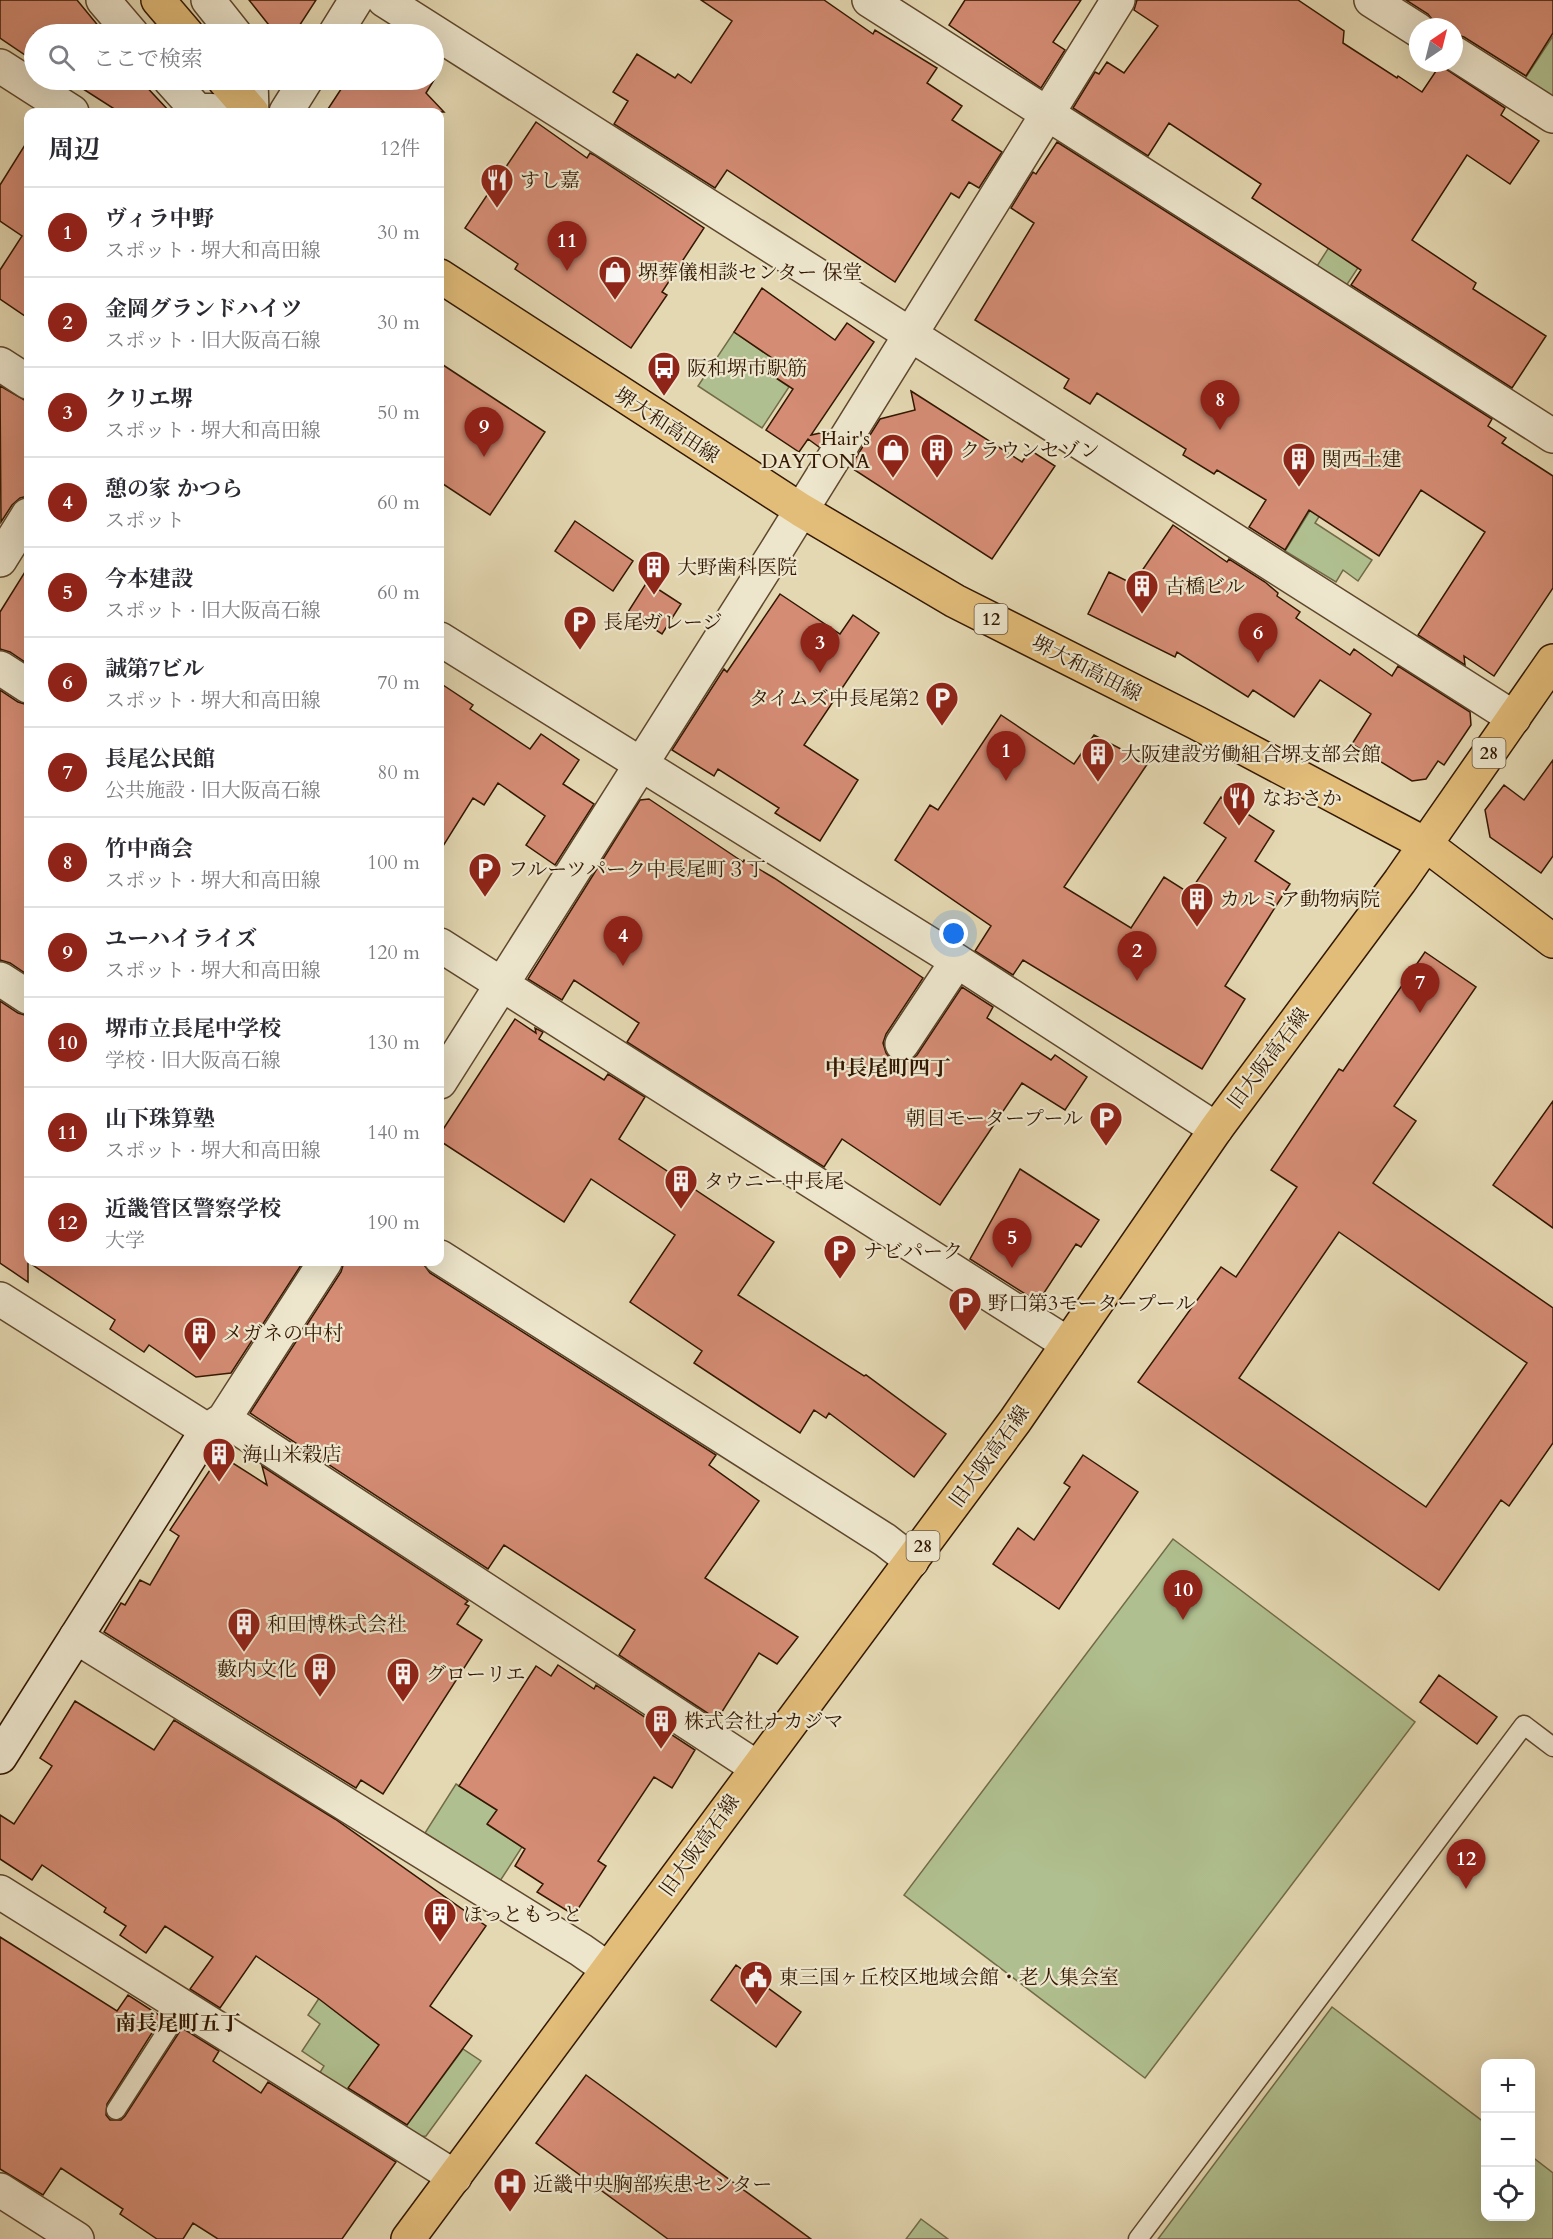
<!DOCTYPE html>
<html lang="ja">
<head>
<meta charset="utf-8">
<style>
	:root { --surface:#fff; --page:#f2f2f3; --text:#2b2b33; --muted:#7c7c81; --line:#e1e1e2; --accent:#8f2418 }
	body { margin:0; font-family:Cardo,"Noto Serif JP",serif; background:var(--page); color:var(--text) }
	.controls { position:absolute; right:18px; bottom:18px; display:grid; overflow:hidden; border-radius:12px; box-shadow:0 6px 24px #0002 }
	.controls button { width:54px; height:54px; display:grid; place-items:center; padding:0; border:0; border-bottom:2px solid var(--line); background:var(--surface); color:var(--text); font:30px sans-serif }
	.compass { position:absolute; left:1409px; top:18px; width:54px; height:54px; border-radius:50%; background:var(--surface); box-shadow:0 6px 24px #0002; rotate:35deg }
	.you { position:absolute; left:954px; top:934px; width:21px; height:21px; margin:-15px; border:4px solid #fff; border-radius:50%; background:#1a73e8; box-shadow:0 0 0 9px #1a73e833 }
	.badge { display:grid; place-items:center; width:39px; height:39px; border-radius:50%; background:var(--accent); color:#fff; font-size:20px; font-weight:700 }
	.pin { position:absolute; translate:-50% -50px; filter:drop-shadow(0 2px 3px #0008) }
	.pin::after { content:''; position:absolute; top:32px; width:21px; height:18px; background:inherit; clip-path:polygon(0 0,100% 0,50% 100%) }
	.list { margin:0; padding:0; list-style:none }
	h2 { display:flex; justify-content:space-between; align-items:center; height:78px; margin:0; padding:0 24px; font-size:26px }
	h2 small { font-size:20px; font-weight:400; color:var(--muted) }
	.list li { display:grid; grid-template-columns:39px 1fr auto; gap:18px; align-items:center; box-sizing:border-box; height:90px; padding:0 24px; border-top:2px solid var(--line) }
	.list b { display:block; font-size:22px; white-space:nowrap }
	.list p { margin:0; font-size:20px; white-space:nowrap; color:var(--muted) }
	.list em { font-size:20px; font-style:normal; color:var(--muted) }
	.icon { flex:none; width:33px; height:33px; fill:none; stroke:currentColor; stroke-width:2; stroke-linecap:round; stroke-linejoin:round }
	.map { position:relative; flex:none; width:1553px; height:2239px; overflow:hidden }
	.search { position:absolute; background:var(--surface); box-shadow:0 6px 24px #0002; left:24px; top:24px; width:420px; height:66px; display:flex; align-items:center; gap:15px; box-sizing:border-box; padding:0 21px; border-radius:33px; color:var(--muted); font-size:22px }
	.panel { position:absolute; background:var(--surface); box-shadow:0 6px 24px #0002; left:24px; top:108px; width:420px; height:1158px; border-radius:12px }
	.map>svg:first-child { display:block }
	.green { fill:#b0bf8f; stroke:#726b48; stroke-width:1.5 }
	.building { fill:#d48c74; stroke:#331700; stroke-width:1.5; fill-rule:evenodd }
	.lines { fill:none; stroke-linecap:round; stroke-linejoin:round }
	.lane-casing { stroke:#5f472c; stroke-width:21 }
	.street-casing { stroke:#5f472c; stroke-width:36 }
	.secondary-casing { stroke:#331700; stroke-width:36 }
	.primary-casing { stroke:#331700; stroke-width:36 }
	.lane { stroke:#ede6cd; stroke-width:18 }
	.street { stroke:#ede6cd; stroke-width:33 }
	.secondary { stroke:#ede6cd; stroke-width:33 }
	.primary { stroke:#e2bc79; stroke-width:33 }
	.labels { text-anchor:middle; stroke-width:4.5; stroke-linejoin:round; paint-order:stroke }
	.shield { fill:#ede6cd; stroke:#6b553e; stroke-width:1.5 }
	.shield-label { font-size:18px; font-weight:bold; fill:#331700 }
	.poi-label { font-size:20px; fill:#331700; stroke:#ede6cd; text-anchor:start }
	.street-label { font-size:20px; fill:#331700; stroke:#ede6cd }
	.neighbourhood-label { font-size:21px; font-weight:bold; fill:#331700; stroke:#ede6cd }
</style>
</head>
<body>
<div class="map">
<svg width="1553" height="2239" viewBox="0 0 1553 2239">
	<rect width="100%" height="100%" fill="#e4d8b2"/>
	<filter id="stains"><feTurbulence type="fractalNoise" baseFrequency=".00333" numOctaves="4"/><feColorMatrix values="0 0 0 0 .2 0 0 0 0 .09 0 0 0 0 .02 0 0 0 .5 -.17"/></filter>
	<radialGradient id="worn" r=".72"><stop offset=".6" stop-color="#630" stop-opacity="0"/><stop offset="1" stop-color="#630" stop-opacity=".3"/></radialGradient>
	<path class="green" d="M1553,36v63l-29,-19z
		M1360,199l30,20 -44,67 -29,-20z
		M734,332l41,28 -8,12 22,15 -27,41 -64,-42z
		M1345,454l3,17 -33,52 57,37 -14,21 -15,-11 -7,12 -51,-31z
		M1173,1539l242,183 -270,356 -241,-183z
		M456,1784l41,26 -9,15 34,22 -22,34 -75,-48z
		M331,1980l35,55 13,10 -17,25 56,40 45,-61 18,12 -55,75 -9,1 -98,-63 5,-8 -22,-15 18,-27 -12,-9z
		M1332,2007l153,116 1,93h44l1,-60 22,17v66h-395z
		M921,2219l27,20h-42z"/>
	<path class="building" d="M0,0h77l28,34h-71v27l-34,-23z
		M249,0h67l-22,34h-18z
		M701,0h123l49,34 2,-4 62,38 -10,15 35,23 -10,14 50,32 -23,36 -10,-6 -10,16 -8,-5 -56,89 -168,-112 -12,18 -101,-64 14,-23 -15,-9 24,-38 38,24 3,-4 13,9 41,-62z
		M965,0h116l-28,42 12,8 -24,38 -92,-63z
		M1137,0h161l46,31 -1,12 54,35 1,-2 24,16 18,-27 65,43 -4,7 38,26 -29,43 -43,-29 -55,85 64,43 -3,6 73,47 -34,52 -161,-103 10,-15 -109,-72 9,-14 -92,-61 -21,33 -75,-48 22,-36 4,2 8,-12 17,11 34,-47 -24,-16z
		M1406,0h147v33l-27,43 -62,-39 -10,-3v-7h-13l-6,-4 -7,-9z
		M69,80h71l30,32h-51z
		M347,80h87l-8,13 18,19h-118z
		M536,122l51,36 3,-5 4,2 110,73 -42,64 5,3 -36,53 -116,-79 3,-5 -53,-36z
		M28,140v178l-28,-19v-29l22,-34 -22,-15v-36z
		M1057,142l435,277 -4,7 18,12 -4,5 51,33v112l-59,88 -30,-20 1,9 -47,-30 67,-103 -64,-42 -42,66 -70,-46 -24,40 -36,-23 17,-27 -49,-30 -3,4 -31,-19 3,-6 -89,-56 -7,11 -26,-16 5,-9 -94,-59 59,-97 -23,-15 22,-36 3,2z
		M762,288l73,52 12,-17 27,19 -63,93 18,-4 -10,16 -11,-8 -9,13 -33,-22 27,-41 -26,-17 8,-12 -41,-28z
		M440,363l105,69 -55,83 -50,-33z
		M0,386l28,16v94l-8,2 -8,7 -11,17z
		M911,391l111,71 8,-12 25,16 -63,93 -142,-92 30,-48 35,-9z
		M575,521l58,40 -20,30 -58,-40z
		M1173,525l54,37 2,-3 36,23 13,11 -1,3 23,16 -4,6 54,37 4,-6 38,27 6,-10 72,46 1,13 -27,40 -6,-4 -12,18 -14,2 -60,-37 19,-30 -51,-34 -26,37 -41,-27 -5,7 -71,-45 -2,5 -87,-43 21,-42 24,12z
		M28,567v97l-18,-12 -10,-3v-37z
		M647,582l34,22 -19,30 -34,-22z
		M780,594l60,40 13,-19 26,18 -75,112 54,35 -38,61 -45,-28 4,-5 -61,-39 -4,7 -42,-26 52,-81 3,3z
		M440,683l33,22 -3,4 60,40 11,-15 38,26 -16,24 31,20 -39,61 -29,-20 19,-29 -47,-33 -14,22 -11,-7 -33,53z
		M0,690l18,12 10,3v270l-18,-12 -10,-3z
		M1001,715l73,49 20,-29 54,28 -84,124 67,41 33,-51 25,16 37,-55 -22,-15 17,-26 53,34 -19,30 35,23 -65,102 20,13 -43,70 -179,-109 -10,15 -38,-24 16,-25 -96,-66 35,-55 8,5z
		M1553,760v96l-12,17 -51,-36 -5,-27 19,-25 20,15z
		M649,799l94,63 1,-2 30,18 149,100 -37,56 -3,9 3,10 5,6 10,4 9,-2 7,-6 45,-68 31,20 -6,11 64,42 4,-5 32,22 -22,33 -43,-27 -82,122 -98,-66 -18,28 -197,-125 12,-19 -65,-43 -12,20 -34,-21 112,-179z
		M1425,952l51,35 -82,119 22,15 -43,62 180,125v135l-44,63 -8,-6 -62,90 -301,-208 83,-115 15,10 61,-90 -26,-17 68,-101 4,2zM1339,1232l188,131 -101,144 -187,-129z
		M0,1001l18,12 10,3v246h275l-72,111 -35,4 -47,-32 -5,7 -34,-23 5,-9 -87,-58v20l-28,-19z
		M515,1019l21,14 -1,-5 8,4 -4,7 65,41 4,-6 37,23 -26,42 155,103 -36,53 126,81 2,-1 80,59 -32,43 -85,-64 -3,5 -12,-8 -14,23 -106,-70 8,-12 -72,-49 45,-67 -84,-56 -27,43 -124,-81v-7z
		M1553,1101v127l-60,-43z
		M1020,1169l79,51 -18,27 -5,-3 -38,58 -68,-43z
		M344,1262h78l8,11 286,182 -7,10 50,36 -54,77 93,59 -21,27 -18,-11 -39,62 -5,3 -96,-63 16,-25 -131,-85 -16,24 -238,-156 91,-141z
		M220,1455l47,30 -5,-19 206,135 -3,3 4,2 -12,18 25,16 -99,154 -22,-14 -5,8 -252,-156 17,-29 4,2 15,-25 10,5 29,-49 -9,-6z
		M1083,1455l55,37 -79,117 -66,-45 25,-36 16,12 36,-53 -6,-4z
		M558,1665l36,24 2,-4 99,65 -23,38 -18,-11 -56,84 8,5 -32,49 -37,-23 6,-8 -28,-18 10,-17 -38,-25 10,-14 -38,-24 77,-120 15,10z
		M1439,1675l58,42 -20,27 -57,-42z
		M75,1701l79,49 20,-30 161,99 151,107 -56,80 42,30 -65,89 -59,-37 31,-43 -60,-46 -63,-43 -36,52 -30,-19 23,-32 -48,-31 -19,27 -26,-18 6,-9 -22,-14 2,-4 -64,-43 -10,15 -32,-21v-44l14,9 38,-58 -12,-8z
		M0,1937l117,74 11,-16 34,22 -55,87 -1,11 4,5h11l4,-4 57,-88 37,23 -6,10 48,32 7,-11 128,80 -54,77h-124l-25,-16 -10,16h-26l-37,-25 3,-5 -62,-41 -18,27 -43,-26z
		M736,1965l65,47 -25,35 -65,-47z
		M586,2075l225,164h-143l-132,-96z"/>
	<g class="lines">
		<g class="lane-casing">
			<path id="lane" d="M116,2110l67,-104
				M1138,2239l386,-514 29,22"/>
		</g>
		<g class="street-casing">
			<path id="street" d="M103,0l29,34
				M208,0l27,34
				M384,0l1130,718
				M869,0l684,436
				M1371,0l47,30
				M335,34l21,-34
				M1454,53l99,63
				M0,66l72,46
				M170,80l27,30 52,2
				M251,80l1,32
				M286,112l20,-32
				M0,364l28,18
				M0,560l28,-45
				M440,639l517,322 259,168
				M0,668l28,18
				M440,945l628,399
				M0,979l28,18
				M902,1044l55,-83
				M440,1082l336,-531 342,-551
				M440,1257l445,283 27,21
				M0,1299l207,131 17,-11 101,-157
				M224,1419l532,348
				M76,1637l505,313 27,19
				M0,1892l455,285
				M0,2190l77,49"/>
		</g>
		<g class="secondary-casing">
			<path id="secondary" d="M0,1757l207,-327"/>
		</g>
		<g class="primary-casing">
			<path id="primary" d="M158,0l29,34
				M224,80l28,32
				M440,276l361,234 154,91 242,122 228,121 128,97
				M408,2239l607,-818 201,-292 184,-248 153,-220"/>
		</g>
		<use href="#lane" class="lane"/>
		<use href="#street" class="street"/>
		<use href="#secondary" class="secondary"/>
		<use href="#primary" class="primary"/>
	</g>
	<defs>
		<g id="restaurant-pin" transform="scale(1.725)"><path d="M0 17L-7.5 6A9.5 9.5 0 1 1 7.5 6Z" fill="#8f2418" stroke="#ede6cd"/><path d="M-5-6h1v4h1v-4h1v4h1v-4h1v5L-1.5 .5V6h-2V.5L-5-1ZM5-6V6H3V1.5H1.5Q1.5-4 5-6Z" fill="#fff"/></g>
		<g id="shop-pin" transform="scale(1.725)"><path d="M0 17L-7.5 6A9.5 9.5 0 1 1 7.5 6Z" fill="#8f2418" stroke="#ede6cd"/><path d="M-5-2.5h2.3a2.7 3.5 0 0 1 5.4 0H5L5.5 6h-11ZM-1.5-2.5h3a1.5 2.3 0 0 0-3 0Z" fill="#fff"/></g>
		<g id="bus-pin" transform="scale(1.725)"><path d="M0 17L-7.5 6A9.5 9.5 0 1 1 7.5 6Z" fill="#8f2418" stroke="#ede6cd"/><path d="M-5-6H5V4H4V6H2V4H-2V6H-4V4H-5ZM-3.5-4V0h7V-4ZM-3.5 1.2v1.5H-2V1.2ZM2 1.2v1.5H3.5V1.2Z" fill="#fff"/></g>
		<g id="building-pin" transform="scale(1.725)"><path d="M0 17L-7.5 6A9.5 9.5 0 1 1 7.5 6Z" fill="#8f2418" stroke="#ede6cd"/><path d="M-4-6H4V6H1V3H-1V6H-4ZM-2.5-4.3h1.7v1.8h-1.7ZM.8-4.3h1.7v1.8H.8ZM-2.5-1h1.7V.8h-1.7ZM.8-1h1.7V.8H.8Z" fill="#fff"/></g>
		<g id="parking-pin" transform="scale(1.725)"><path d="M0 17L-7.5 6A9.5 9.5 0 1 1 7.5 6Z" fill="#8f2418" stroke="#ede6cd"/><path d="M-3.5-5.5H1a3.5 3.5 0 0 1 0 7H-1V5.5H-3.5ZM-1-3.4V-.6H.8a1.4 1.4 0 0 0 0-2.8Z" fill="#fff"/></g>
		<g id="civic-pin" transform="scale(1.725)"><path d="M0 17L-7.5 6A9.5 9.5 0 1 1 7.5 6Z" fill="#8f2418" stroke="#ede6cd"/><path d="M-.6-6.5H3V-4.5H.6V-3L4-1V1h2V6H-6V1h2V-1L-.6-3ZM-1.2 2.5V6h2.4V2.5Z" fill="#fff"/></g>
		<g id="hospital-pin" transform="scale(1.725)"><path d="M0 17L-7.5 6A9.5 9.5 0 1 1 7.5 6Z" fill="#8f2418" stroke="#ede6cd"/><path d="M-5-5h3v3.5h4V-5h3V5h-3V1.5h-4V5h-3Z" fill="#fff"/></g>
	</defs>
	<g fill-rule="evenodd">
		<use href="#restaurant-pin" x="497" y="180"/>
		<use href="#shop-pin" x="615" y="272"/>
		<use href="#bus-pin" x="664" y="368"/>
		<use href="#shop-pin" x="893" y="450"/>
		<use href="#building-pin" x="937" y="450"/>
		<use href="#building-pin" x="1299" y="459"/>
		<use href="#building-pin" x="654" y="567"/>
		<use href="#building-pin" x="1142" y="586"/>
		<use href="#parking-pin" x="580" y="622"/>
		<use href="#parking-pin" x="942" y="698"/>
		<use href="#building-pin" x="1098" y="754"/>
		<use href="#restaurant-pin" x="1239" y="798"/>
		<use href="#parking-pin" x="485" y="869"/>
		<use href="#building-pin" x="1197" y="899"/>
		<use href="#parking-pin" x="1106" y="1118"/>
		<use href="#building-pin" x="681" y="1181"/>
		<use href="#parking-pin" x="840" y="1251"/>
		<use href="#parking-pin" x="965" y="1303"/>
		<use href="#building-pin" x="200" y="1333"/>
		<use href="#building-pin" x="219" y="1454"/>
		<use href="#building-pin" x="244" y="1624"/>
		<use href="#building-pin" x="320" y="1669"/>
		<use href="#building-pin" x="403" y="1674"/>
		<use href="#building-pin" x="661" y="1721"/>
		<use href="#building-pin" x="440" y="1914"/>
		<use href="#civic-pin" x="756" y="1977"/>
		<use href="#hospital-pin" x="510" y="2184"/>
	</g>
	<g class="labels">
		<g class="shield">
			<rect x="974.5" y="604" width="33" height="30" rx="4.5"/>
			<rect x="1472.5" y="738" width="33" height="30" rx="4.5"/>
			<rect x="906.5" y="1531" width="33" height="30" rx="4.5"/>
		</g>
		<g class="shield-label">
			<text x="991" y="625">12</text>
			<text x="1489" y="759">28</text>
			<text x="923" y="1552">28</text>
		</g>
		<g class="poi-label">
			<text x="520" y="187">すし嘉</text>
			<text x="638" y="279">堺葬儀相談センター 保堂</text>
			<text x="687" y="375">阪和堺市駅筋</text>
			<text x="870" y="445" text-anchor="end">Hair's<tspan x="870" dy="23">DAYTONA</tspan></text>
			<text x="960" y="457">クラウンセゾン</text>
			<text x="1322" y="466">関西土建</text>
			<text x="677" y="574">大野歯科医院</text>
			<text x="1165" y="593">古橋ビル</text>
			<text x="603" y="629">長尾ガレージ</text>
			<text x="919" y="705" text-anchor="end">タイムズ中長尾第2</text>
			<text x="1121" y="761">大阪建設労働組合堺支部会館</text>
			<text x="1262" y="805">なおさか</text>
			<text x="508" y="876">フルーツパーク中長尾町３丁</text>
			<text x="1220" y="906">カルミア動物病院</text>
			<text x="1083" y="1125" text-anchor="end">朝日モータープール</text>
			<text x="704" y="1188">タウニー中長尾</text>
			<text x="863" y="1258">ナビパーク</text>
			<text x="988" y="1310">野口第3モータープール</text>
			<text x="223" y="1340">メガネの中村</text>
			<text x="242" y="1461">海山米穀店</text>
			<text x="267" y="1631">和田博株式会社</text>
			<text x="297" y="1676" text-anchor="end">藪内文化</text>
			<text x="426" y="1681">グローリエ</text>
			<text x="684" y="1728">株式会社ナカジマ</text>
			<text x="463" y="1921">ほっともっと</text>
			<text x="779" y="1984">東三国ヶ丘校区地域会館・老人集会室</text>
			<text x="533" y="2191">近畿中央胸部疾患センター</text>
		</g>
		<g class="street-label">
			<text transform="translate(667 425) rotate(33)" y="7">堺大和高田線</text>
			<text transform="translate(1087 668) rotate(27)" y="7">堺大和高田線</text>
			<text transform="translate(1268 1058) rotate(-53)" y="7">旧大阪高石線</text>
			<text transform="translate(989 1456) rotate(-54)" y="7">旧大阪高石線</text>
			<text transform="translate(699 1845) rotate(-54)" y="7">旧大阪高石線</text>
		</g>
		<g class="neighbourhood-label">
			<text x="888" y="1075">中長尾町四丁</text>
			<text x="178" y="2030">南長尾町五丁</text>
		</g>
	</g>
	<rect width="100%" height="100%" filter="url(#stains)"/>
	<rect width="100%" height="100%" fill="url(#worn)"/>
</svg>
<div class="controls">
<button>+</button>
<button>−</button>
<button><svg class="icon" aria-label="locate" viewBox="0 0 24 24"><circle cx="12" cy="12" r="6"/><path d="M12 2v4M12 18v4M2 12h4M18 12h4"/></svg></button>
</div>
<svg class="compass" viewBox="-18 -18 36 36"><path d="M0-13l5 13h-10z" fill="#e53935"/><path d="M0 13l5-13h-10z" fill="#7c7c81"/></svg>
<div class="you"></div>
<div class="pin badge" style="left:1006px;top:781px">1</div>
<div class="pin badge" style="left:1137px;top:981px">2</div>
<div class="pin badge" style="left:820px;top:673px">3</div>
<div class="pin badge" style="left:623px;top:966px">4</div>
<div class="pin badge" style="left:1012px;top:1268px">5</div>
<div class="pin badge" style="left:1258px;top:663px">6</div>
<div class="pin badge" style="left:1420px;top:1013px">7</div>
<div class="pin badge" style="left:1220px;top:430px">8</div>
<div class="pin badge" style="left:484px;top:457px">9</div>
<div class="pin badge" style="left:1183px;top:1620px">10</div>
<div class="pin badge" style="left:567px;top:271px">11</div>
<div class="pin badge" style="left:1466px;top:1889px">12</div>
<div class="search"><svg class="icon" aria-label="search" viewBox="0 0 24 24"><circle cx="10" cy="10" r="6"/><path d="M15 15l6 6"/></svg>ここで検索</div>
<section class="panel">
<h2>周辺<small>12件</small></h2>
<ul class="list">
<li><span class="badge">1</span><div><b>ヴィラ中野</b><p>スポット · 堺大和高田線</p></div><em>30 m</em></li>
<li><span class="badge">2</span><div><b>金岡グランドハイツ</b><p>スポット · 旧大阪高石線</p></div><em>30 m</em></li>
<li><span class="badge">3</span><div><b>クリエ堺</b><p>スポット · 堺大和高田線</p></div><em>50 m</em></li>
<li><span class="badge">4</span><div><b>憩の家 かつら</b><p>スポット</p></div><em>60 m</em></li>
<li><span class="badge">5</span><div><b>今本建設</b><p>スポット · 旧大阪高石線</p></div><em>60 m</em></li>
<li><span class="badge">6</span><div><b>誠第7ビル</b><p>スポット · 堺大和高田線</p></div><em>70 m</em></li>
<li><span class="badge">7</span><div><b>長尾公民館</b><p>公共施設 · 旧大阪高石線</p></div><em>80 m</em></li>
<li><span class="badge">8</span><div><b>竹中商会</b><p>スポット · 堺大和高田線</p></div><em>100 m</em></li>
<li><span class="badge">9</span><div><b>ユーハイライズ</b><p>スポット · 堺大和高田線</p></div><em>120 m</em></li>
<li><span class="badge">10</span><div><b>堺市立長尾中学校</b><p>学校 · 旧大阪高石線</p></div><em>130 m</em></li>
<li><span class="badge">11</span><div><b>山下珠算塾</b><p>スポット · 堺大和高田線</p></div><em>140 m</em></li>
<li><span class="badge">12</span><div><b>近畿管区警察学校</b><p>大学</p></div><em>190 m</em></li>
</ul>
</section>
</div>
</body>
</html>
